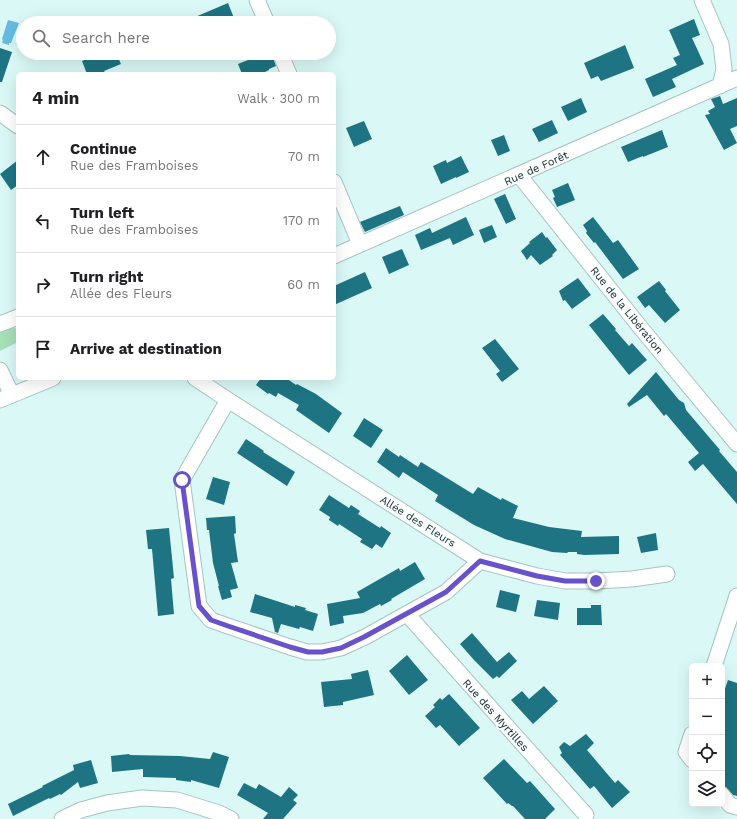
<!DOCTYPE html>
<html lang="en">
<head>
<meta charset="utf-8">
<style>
	:root { --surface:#fff; --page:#f2f2f2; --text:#202124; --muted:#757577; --line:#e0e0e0 }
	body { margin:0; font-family:"Work Sans",sans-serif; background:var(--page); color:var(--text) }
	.controls { position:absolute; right:12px; bottom:12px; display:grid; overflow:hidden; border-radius:6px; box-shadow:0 4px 16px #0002 }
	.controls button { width:36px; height:36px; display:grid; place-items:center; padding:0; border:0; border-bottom:1px solid var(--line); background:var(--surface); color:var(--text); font:20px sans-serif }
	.stop { position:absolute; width:12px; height:12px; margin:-9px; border:3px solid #6752cc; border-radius:50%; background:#fff }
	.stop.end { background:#6752cc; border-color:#fff; box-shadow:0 1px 4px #0008 }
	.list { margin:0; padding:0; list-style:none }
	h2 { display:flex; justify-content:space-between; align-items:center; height:52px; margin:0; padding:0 16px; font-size:17px }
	h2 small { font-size:13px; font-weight:400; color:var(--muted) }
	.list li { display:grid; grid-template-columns:26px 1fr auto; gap:12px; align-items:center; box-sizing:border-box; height:64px; padding:0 16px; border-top:1px solid var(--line) }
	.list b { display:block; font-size:15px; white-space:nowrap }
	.list p { margin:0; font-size:13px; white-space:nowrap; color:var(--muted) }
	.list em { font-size:13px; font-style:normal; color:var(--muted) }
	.icon { flex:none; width:22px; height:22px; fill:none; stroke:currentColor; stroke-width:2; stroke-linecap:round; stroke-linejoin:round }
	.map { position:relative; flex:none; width:737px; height:819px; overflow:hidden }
	.search { position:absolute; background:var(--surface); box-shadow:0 4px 16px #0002; left:16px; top:16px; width:320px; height:44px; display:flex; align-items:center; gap:10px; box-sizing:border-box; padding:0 14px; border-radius:22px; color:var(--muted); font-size:15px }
	.panel { position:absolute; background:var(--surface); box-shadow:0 4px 16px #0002; left:16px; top:72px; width:320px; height:308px; border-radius:6px }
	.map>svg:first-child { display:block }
	.green { fill:#a6e0b6 }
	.water { fill:#65bce3 }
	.building { fill:#1e7482 }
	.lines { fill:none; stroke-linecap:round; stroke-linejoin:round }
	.minor-casing { stroke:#a6c4c2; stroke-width:17 }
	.minor { stroke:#fff; stroke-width:15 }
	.route { stroke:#6752cc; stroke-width:5 }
	.labels { text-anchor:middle; stroke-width:4; stroke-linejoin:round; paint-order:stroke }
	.street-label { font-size:11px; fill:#192524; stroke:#f9ffff }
</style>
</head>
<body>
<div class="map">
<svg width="737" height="819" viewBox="0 0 737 819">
	<rect width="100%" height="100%" fill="#d9f8f6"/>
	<path class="green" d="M4,324l13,5 1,-1v14l-18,9v-25z"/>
	<path class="water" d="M8,20l11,3 -8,20h-2v2l-7,-2 1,-3 -1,-1z"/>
	<path class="building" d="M228,3l6,15 -12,5h-41z
		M694,19l6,16 -8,3 12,26 -32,15 4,8 -23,10 -8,-18 32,-14 -4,-7 7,-3 -11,-25z
		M625,45l9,23 -33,13 -3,-5 -7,3 -7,-16z
		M0,48l12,4 -10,30h-2z
		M99,53h17l5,11 -17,7 2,3h-19l-5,-13z
		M265,53h6l5,13 -7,3v1l-8,4h-19l-4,-10z
		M720,96l3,8 14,-6v28l-7,3 7,14 -13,7 -19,-35 5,-1 -2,-3 7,-4 -4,-8z
		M581,98l6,14 -19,9 -7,-14z
		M552,120l6,13 -19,9 -7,-13z
		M364,121l8,18 -18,8 -8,-19z
		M662,130l6,17 -25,10v-1l-15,6 -7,-15z
		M504,135l6,16 -12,5 -7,-16z
		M461,156l8,16 -13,6v-1l-15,7 -8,-18 13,-6 1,3z
		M18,160v25l-7,5 -11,-16z
		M568,183l7,17 -18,7 -4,-9 2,-1 -3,-7z
		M505,194l11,25 -10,5 -12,-25z
		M400,206l4,9 -39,17 -5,-10z
		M466,217l8,18 -21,10 -3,-7 -29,12 -6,-15 15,-7 2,5z
		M593,217l20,26 5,-3 21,29 -16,10 -28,-37 -1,1 -8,-10 1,-2 -4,-6z
		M492,225l5,12 -13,6 -5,-13z
		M542,232l4,6 1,-1 10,13 -5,5 1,1 -13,9 -9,-10 -4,5 -6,-9 9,-8 -1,-1z
		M402,249l7,16 -20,9 -7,-17z
		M365,272l7,16 -38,17v-19z
		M578,278l13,17 -19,14 -7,-9 -2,1 -4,-10z
		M659,281l7,9 -1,1 15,19 -15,13 -16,-18 -4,3 -8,-11z
		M603,314l13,15 -1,1 14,16 3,-3 15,17 -18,15 -40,-50z
		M495,339l24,30 -17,13 -6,-8 4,-3 -18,-23z
		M656,372l23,28 5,3 2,7 34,40 -1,1 18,21v32l-34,-40 -8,7 -7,-9 11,-9 -33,-39 -2,2 -17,-21 -18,12 -2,-3z
		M261,378h25l10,7 1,-1 19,10 26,19 -13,20 -33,-23 3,-5 -21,-12 -2,4 -7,-4 -1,1 -12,-9z
		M364,418l19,12 -12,18 -18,-12z
		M246,439l18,12 -1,1 32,20 -8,14 -50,-33z
		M386,448l13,9 1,-2 18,12 3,-5 52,32 5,-7 23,13 1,-2 16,8 -5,12 36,9 33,4 -1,6 38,-1v18l-35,1 -7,-1v-2h-9l-1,1 -15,-1 -47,-13 -31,-14 -39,-24 3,-6 -35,-23 -4,6 -22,-16z
		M213,477l17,5 -6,23 -18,-6z
		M329,495l20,13 2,-3 9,6 -2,3 22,14 1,-2 10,7 -9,15 -6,-4 -4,5 -12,-7 2,-3 -23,-15 -1,2 -9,-6 1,-3 -11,-7z
		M235,516l1,17 -2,1 4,28 -7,1 7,25 -8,2 2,7 -10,3 -4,-14h1l-6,-23 -4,-33h-2l-1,-12z
		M169,528l5,50 -3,1 3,35 -16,2 -6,-67h-4l-2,-19z
		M656,533l2,17 -17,3 -4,-16z
		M415,562l10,17 -34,20 1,1 -11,6 -1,-2 -17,9 -20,3 1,7 -14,3 -3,-22 33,-6 -3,-6 42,-24 1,3z
		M500,590l20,5 -4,17 -20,-5z
		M255,594l40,13v-2l11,3 -1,2 13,4 -5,17 -13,-4 -1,2 -18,-5 -3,9 -3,-1 -3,-14 -22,-6z
		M537,600l23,3 -2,17 -24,-4z
		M591,605h10l1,20h-25v-17h14z
		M472,633l25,29 12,-10 8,9 -18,17 -2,-2 -4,3 -19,-19 -14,-16z
		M407,655l21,25 -19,15 -20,-24z
		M368,670l6,25 -31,7v3l-19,2 -3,-25 31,-3 -1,-5z
		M728,680l9,3v113l-4,-1 -7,-8 -4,-1v-89z
		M544,686l14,15 -25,23 -22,-24 11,-9 7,8z
		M449,694l31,34 -21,18 -19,-21 -4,3 -11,-12 10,-9 -2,-2 7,-7 2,2z
		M586,734l8,9 -7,7 28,33 3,-3 12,12 -18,16 -18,-22 -4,3 -30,-34 2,-2 -3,-6 5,-5 6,4z
		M213,752l16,5 -10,31 -28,-8v2l-15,-2v-2l-33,-1v-8l-31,3 -1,-16 18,-2 1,1 50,1 30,3z
		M504,759l23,24 3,-2 25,28 -10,10h-20l-12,-13h-1l-4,-3 -1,1 -24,-26z
		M91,760l7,23 -18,5 -2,-6 -17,13 -1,-1 -10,5 -1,-1 -36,18 -5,-12 35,-17 -1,-1 32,-16 -1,-5z
		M244,783l12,6 3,-5 22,13 8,-10 9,8 -5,5 4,3 -14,16h-20l5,-6 -31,-18z"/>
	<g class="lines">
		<g class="minor-casing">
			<path id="minor" d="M257,0l10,23
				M702,0l19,44 3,25 -4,17
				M280,53l9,21
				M0,113l18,13
				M519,175l121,152 97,117
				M334,182l26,62
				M334,256l403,-178
				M0,324l18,-7
				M0,370l12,25
				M195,378l33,22 252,161 57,15 28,5h31l36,-2 35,-5
				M0,400l53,-22
				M228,400l-46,80 17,126 12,14 17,6 62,21 17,5h15l19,-4 24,-11 81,-45 34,-31
				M407,614l179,201
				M714,666l23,-70
				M692,734l-6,18 6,8
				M722,795l8,10 7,2
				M62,819l19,-9 26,-7 35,-5 35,2 42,13 12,6"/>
		</g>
		<use href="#minor" class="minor"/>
	</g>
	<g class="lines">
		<path class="route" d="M182,480l17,126 12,14 17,6 62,21 18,5h14l19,-4 23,-11 82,-45 34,-31 57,15 28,5h31"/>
	</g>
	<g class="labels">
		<g class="street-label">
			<text transform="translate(536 168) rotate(-24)" y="4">Rue de Forêt</text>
			<text transform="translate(627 310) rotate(51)" y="4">Rue de la Libération</text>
			<text transform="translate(418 521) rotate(32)" y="4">Allée des Fleurs</text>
			<text transform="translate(496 715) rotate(48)" y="4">Rue des Myrtilles</text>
		</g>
	</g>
</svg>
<div class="controls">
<button>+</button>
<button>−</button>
<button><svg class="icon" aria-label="locate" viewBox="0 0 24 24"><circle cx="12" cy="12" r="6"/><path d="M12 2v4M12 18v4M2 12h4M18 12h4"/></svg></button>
<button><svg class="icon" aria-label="layers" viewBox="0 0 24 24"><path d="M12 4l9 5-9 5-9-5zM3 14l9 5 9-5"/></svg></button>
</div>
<div class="stop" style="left:182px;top:480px"></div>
<div class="stop end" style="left:596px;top:581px"></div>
<div class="search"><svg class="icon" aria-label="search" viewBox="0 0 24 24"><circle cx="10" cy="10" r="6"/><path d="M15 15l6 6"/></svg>Search here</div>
<section class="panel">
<h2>4 min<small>Walk · 300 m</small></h2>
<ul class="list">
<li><svg class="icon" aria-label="ahead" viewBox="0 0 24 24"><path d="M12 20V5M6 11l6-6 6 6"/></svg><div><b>Continue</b><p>Rue des Framboises</p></div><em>70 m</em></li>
<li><svg class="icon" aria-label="left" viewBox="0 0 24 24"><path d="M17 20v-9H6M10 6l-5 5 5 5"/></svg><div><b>Turn left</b><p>Rue des Framboises</p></div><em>170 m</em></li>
<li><svg class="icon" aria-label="right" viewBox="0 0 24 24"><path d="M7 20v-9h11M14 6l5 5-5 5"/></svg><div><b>Turn right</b><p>Allée des Fleurs</p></div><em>60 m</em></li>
<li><svg class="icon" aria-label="arrive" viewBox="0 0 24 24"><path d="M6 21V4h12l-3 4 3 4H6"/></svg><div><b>Arrive at destination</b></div></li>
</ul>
</section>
</div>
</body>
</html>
